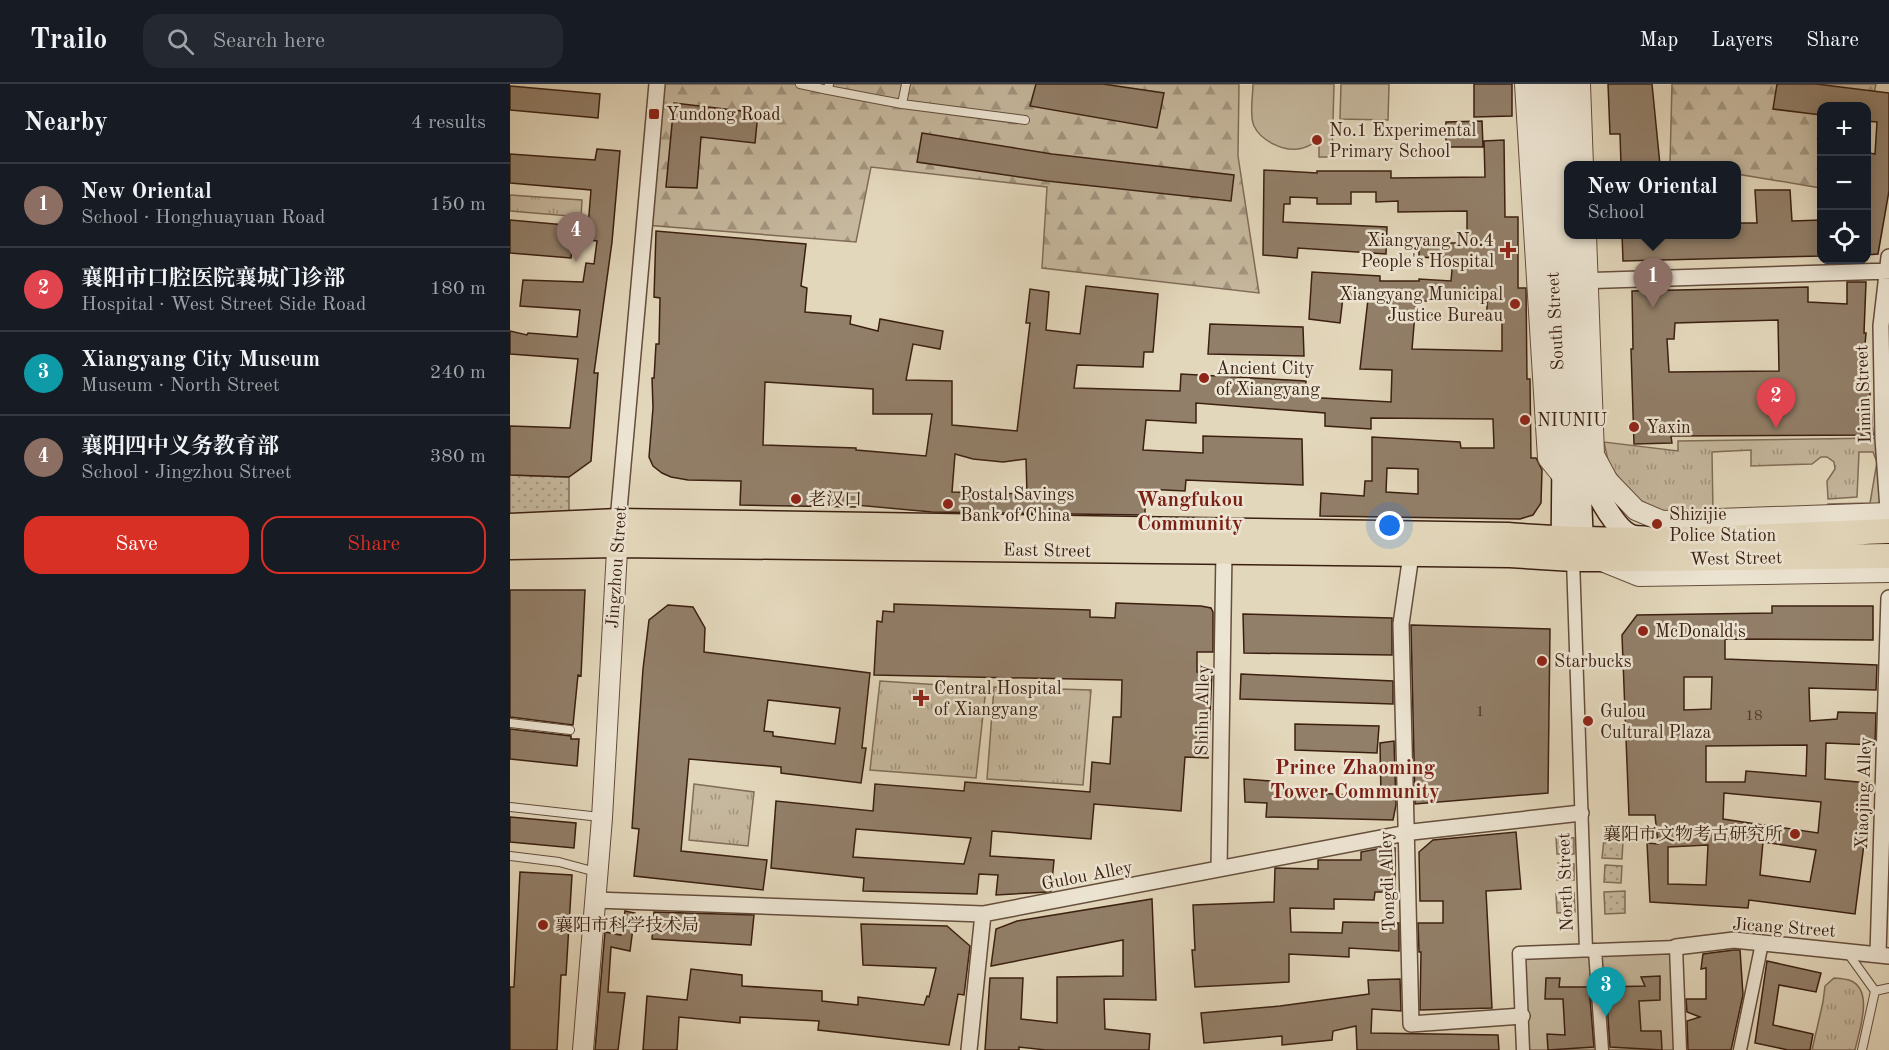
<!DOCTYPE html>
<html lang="en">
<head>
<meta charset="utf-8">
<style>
	:root { --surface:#171b24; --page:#242831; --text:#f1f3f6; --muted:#9ea1a6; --line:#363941; --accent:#d93025 }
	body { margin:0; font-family:"Old Standard TT","Noto Serif SC",serif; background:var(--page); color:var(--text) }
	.controls { position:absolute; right:18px; top:18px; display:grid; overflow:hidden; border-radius:12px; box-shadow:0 3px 15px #0003 }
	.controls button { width:54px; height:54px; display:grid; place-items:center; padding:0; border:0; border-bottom:2px solid var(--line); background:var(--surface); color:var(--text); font:30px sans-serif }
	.you { position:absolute; left:880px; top:442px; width:21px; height:21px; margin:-15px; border:4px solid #fff; border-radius:50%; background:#1a73e8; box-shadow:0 0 0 9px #1a73e833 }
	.badge { display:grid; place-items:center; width:39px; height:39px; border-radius:50%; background:var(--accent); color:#fff; font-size:20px; font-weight:700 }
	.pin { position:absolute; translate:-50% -50px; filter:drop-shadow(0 2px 3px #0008) }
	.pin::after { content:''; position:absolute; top:32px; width:21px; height:18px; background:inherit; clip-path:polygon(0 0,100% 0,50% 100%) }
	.popup { position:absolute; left:1054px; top:77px; width:177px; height:78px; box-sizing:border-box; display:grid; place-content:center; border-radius:12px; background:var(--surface); filter:drop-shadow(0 2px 4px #0005); font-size:20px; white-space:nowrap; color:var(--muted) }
	.popup b { font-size:22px; color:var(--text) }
	.popup::after { content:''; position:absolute; left:50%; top:100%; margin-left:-12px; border:12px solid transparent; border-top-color:var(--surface) }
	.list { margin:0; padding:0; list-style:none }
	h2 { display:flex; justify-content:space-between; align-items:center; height:78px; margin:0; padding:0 24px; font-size:26px }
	h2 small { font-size:20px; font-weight:400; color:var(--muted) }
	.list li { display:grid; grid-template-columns:39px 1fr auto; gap:18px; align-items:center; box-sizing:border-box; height:84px; padding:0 24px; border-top:2px solid var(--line) }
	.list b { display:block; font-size:22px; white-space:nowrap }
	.list p { margin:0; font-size:20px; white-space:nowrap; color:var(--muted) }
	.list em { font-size:20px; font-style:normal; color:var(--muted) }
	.actions { display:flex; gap:12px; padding:18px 24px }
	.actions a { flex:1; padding:14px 0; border:2px solid var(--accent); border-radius:18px; text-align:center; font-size:21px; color:var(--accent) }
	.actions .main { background:var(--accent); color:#fff }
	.icon { flex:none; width:33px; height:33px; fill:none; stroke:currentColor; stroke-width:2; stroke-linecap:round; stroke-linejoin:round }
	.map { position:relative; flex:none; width:1379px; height:966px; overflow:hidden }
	header { display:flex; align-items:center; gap:36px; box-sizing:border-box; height:84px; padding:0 30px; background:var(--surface); border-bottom:2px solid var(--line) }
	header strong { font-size:28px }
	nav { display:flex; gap:33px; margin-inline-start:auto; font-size:21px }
	.search { width:420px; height:54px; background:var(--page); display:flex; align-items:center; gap:15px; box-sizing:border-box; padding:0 21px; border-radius:18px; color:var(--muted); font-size:22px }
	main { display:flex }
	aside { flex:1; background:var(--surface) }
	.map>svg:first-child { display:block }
	.grass { fill:#c6b89e; stroke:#806c58; stroke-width:1.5 }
	.forest { fill:url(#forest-firs); stroke:#806c58; stroke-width:1.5 }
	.park { fill:url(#park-tufts); stroke:#806c58; stroke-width:1.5 }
	.garden { fill:url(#garden-dots); stroke:#806c58; stroke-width:1.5 }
	.building { fill:#927f69; stroke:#3b2011; stroke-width:1.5; fill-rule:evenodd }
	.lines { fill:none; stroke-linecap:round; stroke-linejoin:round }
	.service-casing { stroke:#654e3c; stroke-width:10 }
	.pedestrian-casing { stroke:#654e3c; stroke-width:15 }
	.minor-casing { stroke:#654e3c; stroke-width:18 }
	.tertiary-casing { stroke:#654e3c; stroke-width:22 }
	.secondary-casing { stroke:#3b2011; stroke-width:24 }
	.primary-casing { stroke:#3b2011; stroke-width:27 }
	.service { stroke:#ede5d3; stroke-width:8 }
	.pedestrian { stroke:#ede5d3; stroke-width:12 }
	.minor { stroke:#ede5d3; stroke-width:15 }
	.tertiary { stroke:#ede5d3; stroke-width:20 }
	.secondary { stroke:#ede5d3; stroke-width:21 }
	.primary { stroke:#e3d7bb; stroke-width:24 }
	.poi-dot { fill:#8f2418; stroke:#ede5d3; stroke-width:2 }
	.labels { text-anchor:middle; stroke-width:5; stroke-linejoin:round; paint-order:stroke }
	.number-label { font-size:15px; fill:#513827 }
	.poi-label { font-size:18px; fill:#3b2011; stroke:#ede5d3; text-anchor:start }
	.street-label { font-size:18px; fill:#3b2011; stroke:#ede5d3 }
	.quarter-label { font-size:21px; font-weight:bold; fill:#7a1f14; stroke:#ede5d3 }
</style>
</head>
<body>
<header>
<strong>Trailo</strong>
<div class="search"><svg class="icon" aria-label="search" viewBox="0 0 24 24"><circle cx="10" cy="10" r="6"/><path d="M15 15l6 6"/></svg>Search here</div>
<nav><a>Map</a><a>Layers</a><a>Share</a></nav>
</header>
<main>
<aside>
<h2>Nearby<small>4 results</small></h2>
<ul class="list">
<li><span class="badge" style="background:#8d6e63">1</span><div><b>New Oriental</b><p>School · Honghuayuan Road</p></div><em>150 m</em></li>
<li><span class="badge" style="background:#e0444e">2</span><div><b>襄阳市口腔医院襄城门诊部</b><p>Hospital · West Street Side Road</p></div><em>180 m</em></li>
<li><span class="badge" style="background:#0f9aa8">3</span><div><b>Xiangyang City Museum</b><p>Museum · North Street</p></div><em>240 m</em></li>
<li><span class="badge" style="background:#8d6e63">4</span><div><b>襄阳四中义务教育部</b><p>School · Jingzhou Street</p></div><em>380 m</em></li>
</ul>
<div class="actions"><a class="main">Save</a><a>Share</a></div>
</aside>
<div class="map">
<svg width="1379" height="966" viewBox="0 0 1379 966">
	<defs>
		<pattern id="forest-firs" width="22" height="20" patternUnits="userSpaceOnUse" patternTransform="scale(1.5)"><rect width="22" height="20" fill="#c6b89e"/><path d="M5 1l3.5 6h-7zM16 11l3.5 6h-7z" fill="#a2957f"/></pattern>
		<pattern id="park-tufts" width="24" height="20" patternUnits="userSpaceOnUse" patternTransform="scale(1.5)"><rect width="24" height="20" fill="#c6b89e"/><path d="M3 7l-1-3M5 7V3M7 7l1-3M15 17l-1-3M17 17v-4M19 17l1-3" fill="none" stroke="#a2957f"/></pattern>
		<pattern id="garden-dots" width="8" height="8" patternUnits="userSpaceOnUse" patternTransform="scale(1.5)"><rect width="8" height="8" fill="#c6b89e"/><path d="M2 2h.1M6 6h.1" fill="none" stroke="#a2957f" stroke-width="1.8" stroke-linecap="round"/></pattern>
	</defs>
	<rect width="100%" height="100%" fill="#e3d7bb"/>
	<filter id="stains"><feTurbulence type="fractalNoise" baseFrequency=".00333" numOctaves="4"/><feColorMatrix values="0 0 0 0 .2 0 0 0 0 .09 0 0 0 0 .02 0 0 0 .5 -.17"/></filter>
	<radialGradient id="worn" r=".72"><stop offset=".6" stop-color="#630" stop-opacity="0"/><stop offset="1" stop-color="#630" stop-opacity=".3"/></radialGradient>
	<path class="grass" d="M743,0h81l-2,73h-13v-18c-6,5 -12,9 -21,10 -15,2 -37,-8 -44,-23 -5,-11 -1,-30 -1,-42z
		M831,0h48l-1,36 -48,-1z
		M1166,863l4,103h-157l-4,-97z"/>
	<path class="forest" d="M147,0h582l-1,72 21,137 -217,-25 5,-81 -176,-20 -15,75 -211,-17z
		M1162,0h204l-9,42 -1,-20h-44l-1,82 -84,-14v-8h-52l-15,-3z"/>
	<path class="park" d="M0,111l72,5 -1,17 -71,-6z
		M1373,354l5,75 -61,2 1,-11 42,-1 7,-41 -4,-10h-14l-2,45 -29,2 -1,-18 8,-12 -1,-7 -7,-5h-6l-9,7 -61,2v-16l-39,2 1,61 -47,3 -26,-16 -14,-13 -17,-22 -5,-23 74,9v-10z
		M370,597l106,7 -10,90 -106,-8z
		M484,603l97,3 -8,95 -96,-6z
		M184,700l60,8 -6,54 -59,-6z
		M1324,894c5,0 10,1 15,2 26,9 10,51 6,70h-43l11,-48 2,-16z"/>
	<path class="garden" d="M0,391l59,2v47l-59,2z
		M1046,753l18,1v16h-17z
		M1094,755l19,2 -1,18 -20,-1z
		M1048,779l16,1v16h-17z
		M1095,781l17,1 -1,17 -17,-1z
		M1115,807v22l-20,1 -1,-22z
		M1064,809l1,19 -18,1 -1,-19z"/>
	<path class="building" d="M526,0h67l61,9 -7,35 -127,-22z
		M964,0h38v32l-38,1z
		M1098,0h44l8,81h-39l-1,-31h-10z
		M1267,0h39l73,9v98l-11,63 -12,1v-88l4,-14 5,1 2,-32 -11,-1v-15h-45v9l-48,-6z
		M0,2l90,8 -2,24 -88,-8z
		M164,19l84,10 -3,30 -54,-6 -4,51 -31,-1z
		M972,37l1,26h-37v-25z
		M412,49l130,21 182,21 -3,26 -184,-20 -130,-19z
		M994,56l1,77h13v71h8l1,91h3l1,79h5l6,12 -1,33 -8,12 -13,4 -200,-3 1,-23 43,3 1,-15h7v-44l88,5 1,6h33l-1,-29 -122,-1v11l-46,-3v-13l-129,-10v20l-50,-3 -3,30 60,3v-17l99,3 1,46 -117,-5 -1,11 -40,-2v26l-213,-3 -76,-7v2l-116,-2 1,-24 -53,-1 -17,-3 -9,-4 -9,-7 -4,-9 4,-49 -1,-30h2l2,-34h3l1,-46 -6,-1 2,-66 150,13 -5,42 6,2 -2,24 46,4 -1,8 28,7 2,-12 63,12 -3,18 -27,-5 -7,36 46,1v44l65,6 13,-108h-4l4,-34 19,3 -3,38 34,4 6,-48 72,8 -5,58h-9l-1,15 -66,-2 -3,23 106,3 1,-17 125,7 -1,16 86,5 1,-32 -32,-1 8,-70 -25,-2 -3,26 -31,-4 3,-47 68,4v5h39v-2l32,2 2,-22 -34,-2v-14h48v-32l-69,1v-11l-22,1v-10h-25v12h-34v-6l-27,-1v7h-6l-1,18 104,5 -1,27 -88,-6 -1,10 -34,-3 1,-85 53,3v-2h74v7l94,-1 -1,-36zM906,217h71v18h15v32l-90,-2zM255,298l108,7v25h59l-6,42 -70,-6v-2l-93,-3zM445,370l18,5 30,3 23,-3 1,35 -75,-2zM877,384l31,1v25l-32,-2z
		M87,65l23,2 -8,91 -18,131h4l-7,88 -22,16 -59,-2v-49l60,2 8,-69 -68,-5v-23l17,4 1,-2 49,4 3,-27 -60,-4 3,-26 60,2 3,-19 8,1 3,-23 -24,-3 -2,20 -61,-5v-33l78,7 3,-37 -81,-7v-29l85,6z
		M1245,106h35l2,31 29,-1v36l-198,5 -1,-27h115v-11h20z
		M1337,198h19l-2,51h2l-4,47h7l4,55 -202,1 1,7 -38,1 -3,-95h2l-1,-58 176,-4v15l39,2zM1268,236l1,51 -110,1 -2,-33h7l1,-16z
		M700,240l93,3 1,29 -96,-2z
		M0,506h75l-4,86 -3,-1 -5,50 -63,-8z
		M606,519l85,3 10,2 2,4v40h-16v20l15,1 -4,85 -23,-1 -4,54 -87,-7 -3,35 -99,-8 -2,25 64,4 -3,31 -3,1 -52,3 2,-20 -19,-1 -2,20 -114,-3 1,-13 -93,-10 5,-67 97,10 2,-27 89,7 1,-9 125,10 2,-30 18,2 3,-47h8l1,-37 -248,-5 3,-54 5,1 1,-11 11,1v-8l196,6v7l25,1zM346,745l115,9 -7,26 -111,-7z
		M158,521l25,2 12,21 -1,24 166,21 -8,75h4l-5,35 -80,-10v-6l-92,-8 -8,92 86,9 -4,30 -129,-14 5,-47 -7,-1 11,-159 6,-49zM258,616l72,8 -5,36 -62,-8v-4l-9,-1z
		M1262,522h101v34l-148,-1v20l152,6 -1,25 -67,-2 1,33 27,-2 1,-7 38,1 -1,32 -49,-2 -1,36 44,4 -1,30 -13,101 -106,-14 -1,8 -98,-6 -3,-59 11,1 -3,-29h-26l-7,-180 15,-20 135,-2zM1174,593h28l-1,32 -27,1zM1297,661l-1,31 -60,-5 -1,11h-39v-36zM1214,709l97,9 -3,31 -95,-14zM1253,758l53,8 -6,32 -50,-7zM1198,761l-2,40 -38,-1v-37z
		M733,530l149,4v37l-148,-2z
		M901,541l139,4 -2,164 -133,11z
		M731,590l152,7v23l-153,-5z
		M785,640l84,2 -2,27 -82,-3z
		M0,645l61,7v3h8l-2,27 -67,-7z
		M884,657l2,64 -3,15 -127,-3 1,-14 -22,-1 -1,-23 26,2v9l111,7 -1,-54z
		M0,733l66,6 -2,25 -64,-6z
		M1006,748l5,57 -35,2 6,117 -72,2 1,-58h-2l-1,-29h25v-22h-23l-1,-49 14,-12z
		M872,764h13v44h-20l-1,8 -40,-1v10l-44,-1 1,24 51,1 1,-11 56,1v28l-50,-3v9l-60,-3v28l-94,5 -3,-37h3l-2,-45 81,-3 1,-34 43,1v-9h43v-8z
		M10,788l52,3 -6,100h-5l-4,75h-47v-63h4z
		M642,815l4,101 -52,-1 1,30 45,5 -1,16h-103l-27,-3v3h-34l5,-72h33l-2,41 36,4v-46l66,-1v-36l-132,26 5,-37 21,-8z
		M115,827l10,2 -5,38 -19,-4 -3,45 17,1 -7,57h-23l10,-118 16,3z
		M144,828l100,3 -3,30 -99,-6z
		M351,840l86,2 23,20 -6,49 -6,-1 -9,51 -131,-15 1,-9 -79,-4v6l-61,-6 -2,33h-34l4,-54 40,4 4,-31 51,6v11l80,5v10l36,4v-8l66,8 3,-9 2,1 7,-29 -73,-3z
		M1224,866h6l3,45 -12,55h-43l-1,-29 13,-4 -13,-5 -1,-13h20v-31l-5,1 2,-15z
		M1257,877l54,12 -5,19 -37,-7 -6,40 40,9 -3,16h-22l-33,-7z
		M1150,892v24l-21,1 2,30h20l1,19 -52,-3 -4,-60 39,-1 -4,-9z
		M1036,894h14l-1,9h30l5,60 -46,3 -1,-16 18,1 -2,-36h-18z
		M890,895l1,32 -29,-2 -1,24 127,2 1,15h-142l-1,-24 -23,5 -1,9 -50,5v-9l-78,7 -3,-30 79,-7 89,-12 -1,-14z"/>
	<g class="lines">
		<g class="service-casing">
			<path id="service" d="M290,0l28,6
				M319,0l-1,6 74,14 4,-20
				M392,20l123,16
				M0,639l60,7
				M0,723l90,10
				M0,772l49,6 37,10
				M1337,868l28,39 -13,59
				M1365,907l14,-3"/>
		</g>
		<g class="pedestrian-casing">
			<path id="pedestrian" d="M1063,475l13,391
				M1085,866l7,100
				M1013,966l-4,-97 157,-6 4,103
				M1230,966l22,-107"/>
		</g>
		<g class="minor-casing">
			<path id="minor" d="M1067,197l312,-10
				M108,437l39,-437
				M1379,440l-6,-86 -2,-112 8,-69
				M901,471l-10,69 10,400 111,-8
				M709,785l5,-317
				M85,816l388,14 429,-82 169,-19
				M1166,863l58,-7 155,16
				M1368,870l11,-356
				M459,966l14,-136"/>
		</g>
		<g class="tertiary-casing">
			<path id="tertiary" d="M1015,0l23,374 12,15
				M1070,0l3,82
				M1076,150l8,221 14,26 28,29 26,11
				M1150,450l2,-13 227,-8
				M1092,477l37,15 250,-4
				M73,966l19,-232 16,-285"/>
		</g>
		<g class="secondary-casing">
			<path id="secondary" d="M1033,0l20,375 -1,96
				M1053,0l6,150
				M1059,150l14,321
				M1073,381c9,18 29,62 47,70 4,2 10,2 15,2"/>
		</g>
		<g class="primary-casing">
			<path id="primary" d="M0,442l108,-5 890,14c126,10 254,1 381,-4
				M0,463l107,-2 893,10 63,4h90l226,-3"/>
		</g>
		<use href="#service" class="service"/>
		<use href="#pedestrian" class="pedestrian"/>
		<use href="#minor" class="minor"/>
		<use href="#tertiary" class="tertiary"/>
		<use href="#secondary" class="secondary"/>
		<use href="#primary" class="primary"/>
	</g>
	<g class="poi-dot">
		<rect x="138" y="24" width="12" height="12" rx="3"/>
		<circle cx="807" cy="56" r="6"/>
		<path d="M995 157h6v6h6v6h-6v6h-6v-6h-6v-6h6z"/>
		<circle cx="1005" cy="220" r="6"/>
		<circle cx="694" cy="294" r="6"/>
		<circle cx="1015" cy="336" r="6"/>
		<circle cx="1124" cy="343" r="6"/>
		<circle cx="286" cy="415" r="6"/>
		<circle cx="438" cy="420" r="6"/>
		<circle cx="1147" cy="440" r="6"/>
		<circle cx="1133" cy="547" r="6"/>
		<circle cx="1032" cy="577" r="6"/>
		<path d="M408 605h6v6h6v6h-6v6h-6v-6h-6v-6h6z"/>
		<circle cx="1078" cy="637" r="6"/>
		<circle cx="1285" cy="750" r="6"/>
		<circle cx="33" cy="841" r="6"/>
	</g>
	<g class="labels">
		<g class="number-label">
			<text x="970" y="632">1</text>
			<text x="1244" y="636">18</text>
		</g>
		<g class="poi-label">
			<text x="156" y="36">Yundong Road</text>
			<text x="819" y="52">No.1 Experimental<tspan x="819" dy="21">Primary School</tspan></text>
			<text x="984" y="162" text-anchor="end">Xiangyang No.4<tspan x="984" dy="21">People's Hospital</tspan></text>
			<text x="993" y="216" text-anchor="end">Xiangyang Municipal<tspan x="993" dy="21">Justice Bureau</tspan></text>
			<text x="706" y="290">Ancient City<tspan x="706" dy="21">of Xiangyang</tspan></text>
			<text x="1027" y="342">NIUNIU</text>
			<text x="1136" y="349">Yaxin</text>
			<text x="450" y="416">Postal Savings<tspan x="450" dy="21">Bank of China</tspan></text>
			<text x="298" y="421">老汉口</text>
			<text x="1159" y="436">Shizijie<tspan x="1159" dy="21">Police Station</tspan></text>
			<text x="1145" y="553">McDonald's</text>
			<text x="1044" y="583">Starbucks</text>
			<text x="424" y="610">Central Hospital<tspan x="424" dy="21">of Xiangyang</tspan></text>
			<text x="1090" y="633">Gulou<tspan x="1090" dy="21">Cultural Plaza</tspan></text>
			<text x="1273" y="756" text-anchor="end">襄阳市文物考古研究所</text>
			<text x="45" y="847">襄阳市科学技术局</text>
		</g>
		<g class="street-label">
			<text transform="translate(1045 237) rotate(-93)" y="6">South Street</text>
			<text transform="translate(1353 310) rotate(-92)" y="6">Limin Street</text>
			<text transform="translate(537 466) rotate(1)" y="6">East Street</text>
			<text transform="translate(1226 474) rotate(-1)" y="6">West Street</text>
			<text transform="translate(106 483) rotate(-86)" y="6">Jingzhou Street</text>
			<text transform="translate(692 626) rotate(-89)" y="6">Shihu Alley</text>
			<text transform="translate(1353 709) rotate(-88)" y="6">Xiaojing Alley</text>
			<text transform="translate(577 791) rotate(-11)" y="6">Gulou Alley</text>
			<text transform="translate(877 797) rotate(-92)" y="6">Tongdi Alley</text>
			<text transform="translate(1055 798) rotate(-92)" y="6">North Street</text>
			<text transform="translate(1274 843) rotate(4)" y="6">Jicang Street</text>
		</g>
		<g class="quarter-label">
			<text x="680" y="422">Wangfukou<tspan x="680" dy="24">Community</tspan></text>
			<text x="845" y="690">Prince Zhaoming<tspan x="845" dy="24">Tower Community</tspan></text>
		</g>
	</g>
	<rect width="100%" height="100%" filter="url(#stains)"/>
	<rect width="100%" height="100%" fill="url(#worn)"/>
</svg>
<div class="controls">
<button>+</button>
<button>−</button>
<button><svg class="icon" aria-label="locate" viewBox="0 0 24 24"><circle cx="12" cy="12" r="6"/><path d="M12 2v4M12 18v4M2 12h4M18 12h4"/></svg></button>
</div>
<div class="you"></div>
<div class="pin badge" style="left:1143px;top:224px;background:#8d6e63">1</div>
<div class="popup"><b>New Oriental</b>School</div>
<div class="pin badge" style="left:1266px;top:344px;background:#e0444e">2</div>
<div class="pin badge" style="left:1096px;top:933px;background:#0f9aa8">3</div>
<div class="pin badge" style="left:66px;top:178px;background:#8d6e63">4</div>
</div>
</main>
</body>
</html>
